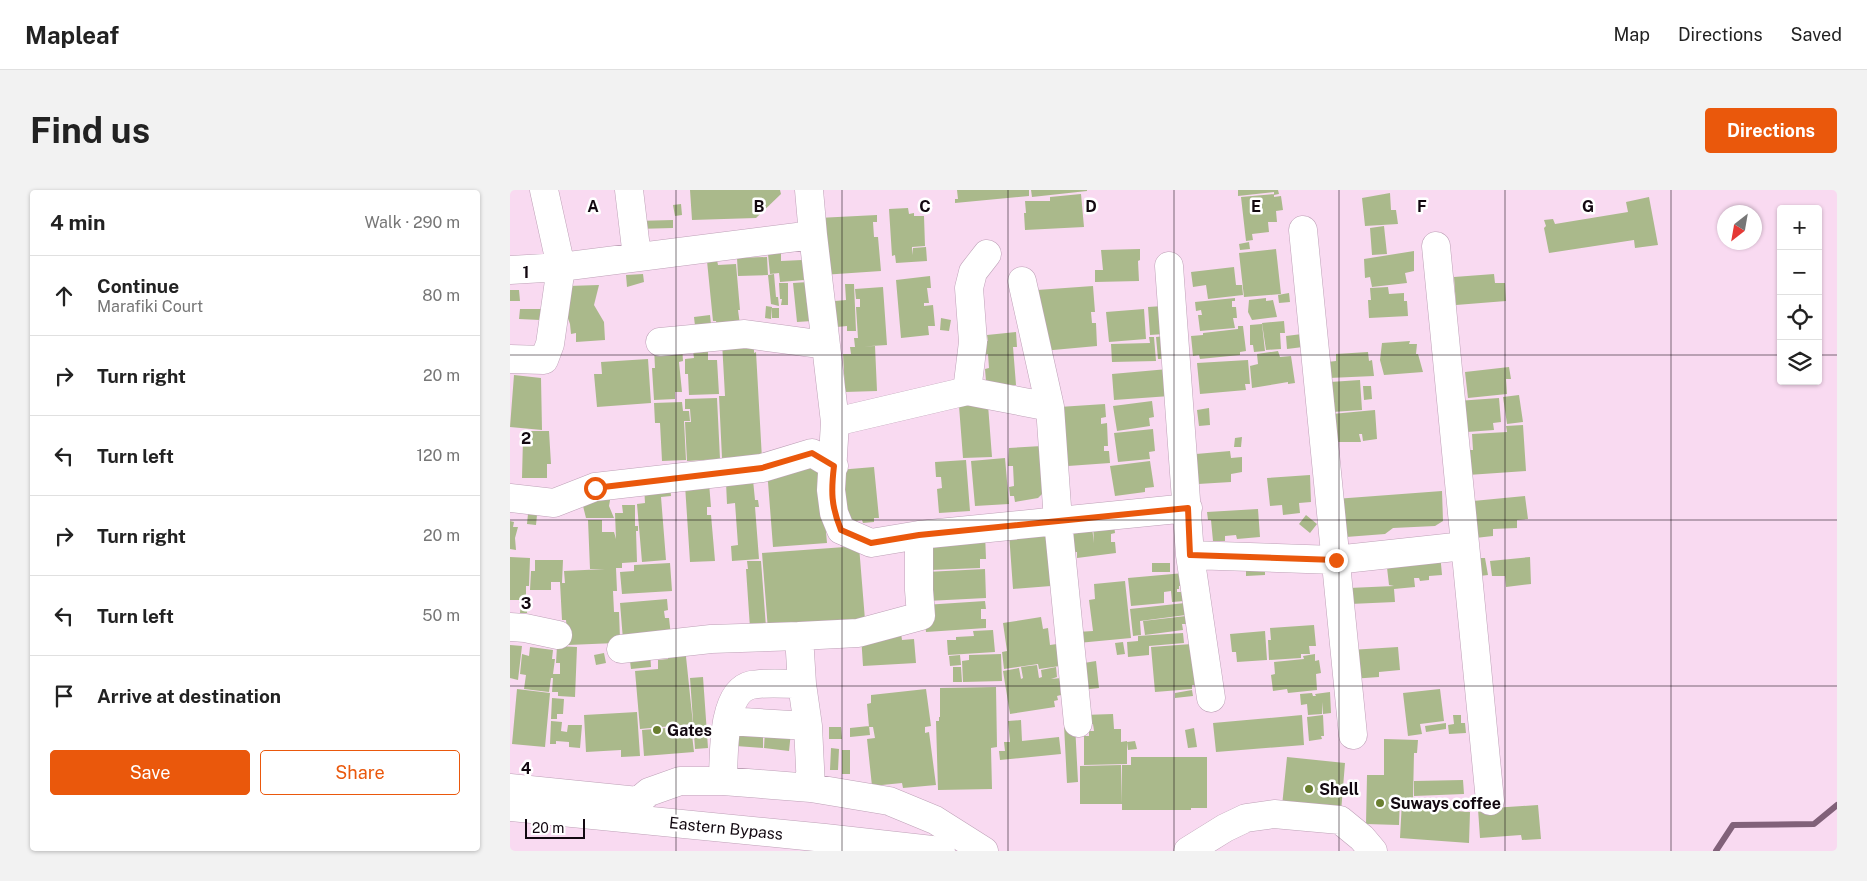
<!DOCTYPE html>
<html lang="en">
<head>
<meta charset="utf-8">
<style>
	:root { --surface:#fff; --page:#f2f2f2; --text:#222; --muted:#767676; --line:#e0e0e0; --accent:#ea580c }
	body { margin:0; font-family:"Public Sans",sans-serif; background:var(--page); color:var(--text) }
	.controls { position:absolute; right:15px; top:15px; display:grid; overflow:hidden; border-radius:5px; box-shadow:0 1px 4px #0004 }
	.controls button { width:45px; height:45px; display:grid; place-items:center; padding:0; border:0; border-bottom:1px solid var(--line); background:var(--surface); color:var(--text); font:25px sans-serif }
	.compass { position:absolute; left:1207px; top:15px; width:45px; height:45px; border-radius:50%; background:var(--surface); box-shadow:0 1px 4px #0004; rotate:211deg }
	.scale { position:absolute; left:15px; bottom:12px; width:60px; box-sizing:border-box; padding-left:5px; border:2px solid #120810; border-top:0; font-size:14px; line-height:18px; white-space:nowrap; color:#120810; -webkit-text-stroke:4px #fff; paint-order:stroke }
	.stop { position:absolute; width:15px; height:15px; margin:-11px; border:4px solid #ea580c; border-radius:50%; background:#fff }
	.stop.end { background:#ea580c; border-color:#fff; box-shadow:0 1px 5px #0008 }
	.list { margin:0; padding:0; list-style:none }
	h2 { display:flex; justify-content:space-between; align-items:center; height:65px; margin:0; padding:0 20px; font-size:21px }
	h2 small { font-size:16px; font-weight:400; color:var(--muted) }
	.list li { display:grid; grid-template-columns:32px 1fr auto; gap:15px; align-items:center; box-sizing:border-box; height:80px; padding:0 20px; border-top:1px solid var(--line) }
	.list b { display:block; font-size:19px; white-space:nowrap }
	.list p { margin:0; font-size:16px; white-space:nowrap; color:var(--muted) }
	.list em { font-size:16px; font-style:normal; color:var(--muted) }
	.actions { display:flex; gap:10px; padding:15px 20px }
	.actions a { flex:1; padding:11px 0; border:1px solid var(--accent); border-radius:5px; text-align:center; font-size:18px; color:var(--accent) }
	.actions .main { background:var(--accent); color:#fff }
	.icon { flex:none; width:28px; height:28px; fill:none; stroke:currentColor; stroke-width:2; stroke-linecap:round; stroke-linejoin:round }
	.map { position:relative; flex:none; width:1327px; height:661px; overflow:hidden; border-radius:5px }
	header { display:flex; align-items:center; gap:30px; box-sizing:border-box; height:70px; padding:0 25px; background:var(--surface); border-bottom:1px solid var(--line) }
	header strong { font-size:24px }
	nav { display:flex; gap:28px; margin-inline-start:auto; font-size:18px }
	.intro { display:flex; align-items:center; justify-content:space-between; box-sizing:border-box; height:120px; padding:0 30px }
	h1 { margin:0; font-size:35px }
	.button { padding:12px 22px; border-radius:5px; background:var(--accent); color:#fff; font-size:18px; font-weight:700 }
	main { display:flex; gap:30px; padding:0 30px }
	aside { flex:1; background:var(--surface); border-radius:5px; box-shadow:0 1px 4px #0004 }
	.map>svg:first-child { display:block }
	.lines { fill:none; stroke-linecap:round; stroke-linejoin:round }
	.stream { stroke:#816179; stroke-width:6 }
	.building { fill:#aab98b }
	.minor-casing { stroke:#bea1b7; stroke-width:29 }
	.major-casing { stroke:#bea1b7; stroke-width:29 }
	.minor { stroke:#fff; stroke-width:28 }
	.major { stroke:#fff; stroke-width:28 }
	.route { stroke:#ea580c; stroke-width:6 }
	.grid { fill:none; stroke:#120810; stroke-width:1; stroke-opacity:0.55 }
	.poi-dot { fill:#6a7f30; stroke:#fff; stroke-width:2 }
	.labels { text-anchor:middle; stroke-width:5; stroke-linejoin:round; paint-order:stroke }
	.poi-label { font-size:16px; font-weight:bold; fill:#120810; stroke:#fff; text-anchor:start }
	.street-label { font-size:16px; fill:#120810; stroke:#fff }
	.grid-label { font-size:16px; text-anchor:middle; font-weight:bold; fill:#120810; stroke:#fff; stroke-width:5; stroke-linejoin:round; paint-order:stroke }
</style>
</head>
<body>
<header>
<strong>Mapleaf</strong>
<nav><a>Map</a><a>Directions</a><a>Saved</a></nav>
</header>
<div class="intro"><h1>Find us</h1><a class="button">Directions</a></div>
<main>
<aside>
<h2>4 min<small>Walk · 290 m</small></h2>
<ul class="list">
<li><svg class="icon" aria-label="ahead" viewBox="0 0 24 24"><path d="M12 20V5M6 11l6-6 6 6"/></svg><div><b>Continue</b><p>Marafiki Court</p></div><em>80 m</em></li>
<li><svg class="icon" aria-label="right" viewBox="0 0 24 24"><path d="M7 20v-9h11M14 6l5 5-5 5"/></svg><div><b>Turn right</b></div><em>20 m</em></li>
<li><svg class="icon" aria-label="left" viewBox="0 0 24 24"><path d="M17 20v-9H6M10 6l-5 5 5 5"/></svg><div><b>Turn left</b></div><em>120 m</em></li>
<li><svg class="icon" aria-label="right" viewBox="0 0 24 24"><path d="M7 20v-9h11M14 6l5 5-5 5"/></svg><div><b>Turn right</b></div><em>20 m</em></li>
<li><svg class="icon" aria-label="left" viewBox="0 0 24 24"><path d="M17 20v-9H6M10 6l-5 5 5 5"/></svg><div><b>Turn left</b></div><em>50 m</em></li>
<li><svg class="icon" aria-label="arrive" viewBox="0 0 24 24"><path d="M6 21V4h12l-3 4 3 4H6"/></svg><div><b>Arrive at destination</b></div></li>
</ul>
<div class="actions"><a class="main">Save</a><a>Share</a></div>
</aside>
<div class="map">
<svg width="1327" height="661" viewBox="0 0 1327 661">
	<rect width="100%" height="100%" fill="#f9daf1"/>
	<g class="lines">
		<path class="stream" d="M1206,661l17,-26 81,-1 23,-19"/>
	</g>
	<path class="building" d="M180,0h90l1,4 -25,24 -64,2z
		M447,0h72v6l-74,7v-4h3z
		M521,0h56v1l-55,6z
		M728,0h40l1,4 -5,1v-3l-36,4z
		M880,3l1,17h5l2,14 -33,2 -3,-28z
		M571,4l3,33 -59,3 -1,-17h2l-1,-12h25v-4z
		M764,4v3l7,-1 2,14 -7,1 1,11h-9l1,10 -17,2 1,6 -7,1 -5,-44z
		M1139,7l9,48 -23,3 -1,-8 -85,13 -5,-25 2,-2 -2,-6 9,-1 2,5 73,-12 -2,-10z
		M171,14l1,11 -7,1 -2,-11z
		M398,18l1,6 5,-1v3h10l1,30 -13,1v8l1,-7 13,-1 1,14 -31,2 -1,-8 -3,1 -3,-47z
		M367,25v7h-4l1,15h4l3,34 -59,4 -4,-57z
		M163,30v8l-37,1v-8z
		M874,36l3,28 -15,1 -2,-27z
		M739,52l1,7 -10,1 -1,-6z
		M630,59v11l-2,1 1,20 -44,1v-12h8l-2,-20z
		M766,59l5,45 -37,3 -5,-44z
		M904,61v20l-9,2 2,10 -35,4 -2,-10 -5,1 -1,-19z
		M271,63v8l21,-1 2,20 -24,2 -1,-9 -9,1 -2,-20z
		M257,67l1,18 -30,1 -1,-18z
		M207,70l1,5 18,-1 4,46h-2l2,15 -23,2 -1,-6h-3l-6,-60z
		M724,77l2,18h6l1,10 -35,4 -2,-14 -13,2 -2,-15z
		M133,84l1,8 -17,5 -1,-12z
		M264,84l2,23h2l1,9 -8,-2 -3,-29z
		M984,84l1,9h10l1,18 -50,4 -2,-28z
		M420,86l1,12h-4l2,15h-5v3l9,-1 2,21h-7l1,9 -28,3 -5,-58z
		M298,92l1,15h-3l2,14h3l1,10 -15,1 -4,-39z
		M269,93h9v22h-7l1,-6h-2z
		M335,94h9l2,47h-9v-5l-10,1 -2,-26 11,-1z
		M89,95l-5,20 10,17 1,18 -29,2v-9l-5,1 -1,-10 -5,-14 3,-24z
		M583,96l2,26h-4l1,11h4l1,23 -55,5 -5,-61z
		M373,97l4,58 -32,2 -1,-9h4l-2,-31h4v-8h-4l-1,-10z
		M878,97l1,7 15,-1v8h3l1,15 -39,2 -1,-18h3l-1,-12z
		M0,100h9l1,11h-10z
		M779,103l1,9 -11,1 -1,-8z
		M725,108v3h-3v6h4l1,11h-4l2,10 -35,3 -2,-16h4l-1,-5 -5,1 -1,-9z
		M756,108v3l7,-1 4,17 -25,3 -4,-8 1,-12z
		M256,116l6,1 -1,12 -6,-1z
		M653,116l1,28 -14,1 -2,-28z
		M262,118h7v10h-7z
		M10,119h21l-1,11 -21,-1z
		M634,119l2,30 -37,3 -3,-30z
		M200,125l1,9 -16,2 -1,-9z
		M431,128l10,2 -2,11 -9,-1z
		M774,131l1,12h-5l1,16 -15,1 -4,-27z
		M752,134l3,27 -11,1 -1,-7h-3v-20z
		M728,136h5l3,25 -6,1v3l-40,4 -1,-4 -6,1 -2,-20 12,-1v-2l35,-4z
		M506,142l1,15h-4l3,38h-4l1,7 -22,2 -1,-13h-4l-1,-12 4,-1 -1,-14 -3,1 -1,-13 4,-1 -1,-6z
		M792,144l1,13 -16,2 -1,-13z
		M655,146l2,23h-9l-2,-22z
		M639,147h5l2,24 -44,1 -1,-18 39,-1z
		M244,150v13l2,-1 6,107 -27,2v-4l-13,1 -3,-62h6l-3,-54z
		M900,151l-1,3h8l-1,10h2l5,18 -39,3 -4,-15 2,-17z
		M172,155l1,16 -4,1 3,30h-7v7l-21,1 -2,-32h3l-1,-21z
		M365,156l2,45 -32,1 -2,-38h8l-1,-7z
		M183,161h15v9h9l2,34 -30,1 -1,-21h-3v-15l9,-1z
		M768,161l2,6 11,-1 4,27 -7,1v-2l-36,6 -2,-22 8,-2 -1,-10z
		M858,162l1,9 3,-1 2,16 -45,2 -2,-16 9,-1v-7z
		M138,169l3,44 -54,4 -3,-33h8l-1,-12z
		M738,170l2,24h-5l1,6 -46,4 -3,-31z
		M999,177l2,12h-5l1,15 -39,4 -3,-26z
		M658,179l2,27 -56,4 -2,-26z
		M4,185l27,3 1,52 -32,-3z
		M850,190l2,30 -30,2 -2,-30z
		M853,196h8l1,13 -8,1z
		M1009,205l4,27 -16,2 -4,-27z
		M207,208l3,61 -33,2 -2,-39h6l-1,-13h-5v-10z
		M989,208l2,24 -8,1 1,7 -27,2 -10,-31z
		M642,211l2,16 -5,1 1,8 -33,5 -4,-25z
		M172,212l1,9h6l1,10h-6l2,39 -24,1 -2,-38h-5l-1,-20z
		M595,214l1,13 -5,1v6l6,-1 1,23h-4v5h5l1,12 -42,3 -9,-59z
		M478,215l4,52 -29,1 -4,-52z
		M699,218l1,17 -11,1 -2,-16z
		M865,220l2,29 -14,2 -1,-7h-3l2,8h-25l-4,-28z
		M1013,235l3,46 -58,4 -1,-25h6l-1,-16 35,-2 -1,-6z
		M643,239l2,22 -6,1 1,7 -32,3 -4,-29z
		M17,241h22l2,33h-4v14h-25l1,-40h4z
		M732,247l-1,10h-7l1,-9z
		M532,256l2,46 -6,6 -23,4 -1,-6h-4l-1,-9 5,-1 -1,-20h-5l1,-18z
		M720,261l1,7 11,-1v15l-11,2v8l-33,2 -2,-30z
		M495,268l4,46 -34,2 -4,-45z
		M456,270l4,51 -31,2 -2,-24 5,-1 -1,-11h-5l-1,-15z
		M640,271l4,26 -9,1v4l-30,4 -5,-30z
		M310,275l7,78 -54,4 -6,-78z
		M364,277l5,51h-5v4l-11,1 -1,-3 -6,1v4l-11,1 -7,-56z
		M800,285l1,27 -12,1 1,10 -17,2 -1,-10 -12,1 -3,-28z
		M243,290l2,20h3l1,7h-4l4,52 -27,2 -1,-15 7,-1 -3,-42 -8,1 -1,-22z
		M199,293l2,24h-4v8h4l4,46 -25,1 -5,-77z
		M160,294l1,12 -10,1 5,63 -24,2 -5,-58 8,-1 -1,-17z
		M102,299l-3,17 5,12h-28l-3,-12 3,-14z
		M932,301l1,30 -8,5 -42,2 -8,6 -39,3 -11,-38z
		M1015,306l3,23 -11,1v8l-24,1v7l-18,2 2,-11 -8,-6 4,-20z
		M19,314l9,1 -2,20 -9,-1z
		M112,315h13v21h3v5h-2l1,31 -15,1v5h-6l1,23h-4l1,21h5l1,27 -4,4 -48,2 -2,-25h-4l-2,-38h-9v8h-21l1,-19h4v-11h28l-1,23h3l-1,-12 41,-2h-15l-2,-49h14v12h12l2,7 -1,-26h8z
		M748,319l2,28 -23,2 -1,-4 -11,1v5h-12l-2,-21h-3l-1,-8z
		M796,325l11,9 -7,9 -11,-9z
		M581,330l3,23 -1,-19 21,-1 1,10 -4,1v8h4l1,11 -39,5v-6l-12,1 3,-30z
		M0,331l4,1 -1,5h5l-3,11 1,12 -6,-1z
		M536,340l5,56 -38,3 -4,-56z
		M475,343l1,26h-6v9l-49,2 -1,-29z
		M349,356l6,74 -97,10 -6,-77z
		M930,363l2,22 -13,1v4l-9,1 -1,-3h-5l1,9 -21,2 1,13 -45,2 -1,-16 45,-2 -5,-1 -3,-26z
		M0,367l20,1 -1,28h-3v14h-16z
		M1020,367l1,27 -25,3 -1,-11h-13l-2,-15z
		M967,368h8l3,17 -8,1z
		M237,371h14l5,66 -16,1 -4,-59h2z
		M160,373l2,28 -50,3 -2,-22 14,-1v-6z
		M642,373h18v9h-18z
		M755,374v11l-19,1v-11z
		M475,379l1,29 -59,3 -1,-29z
		M674,383l1,13h-6v3h-2v3h8v9l-13,1 -1,-11 -7,1v11l-33,3 -3,-28z
		M615,391l6,57 -53,5 -1,-11 16,-1 -4,-31 6,-1 -1,-15z
		M157,409l1,11 -4,1 1,7h4l2,18 -48,4 -3,-37z
		M475,411l1,8h-5v10h5v9l-60,4 -2,-27z
		M11,412h7l-1,11h-7z
		M675,413l1,12 -46,6 1,14 -8,1 -3,-27z
		M676,426l1,8h-5l1,6 -38,5 -2,-14z
		M531,427l2,12 5,-1 2,17 7,-1 3,22 -21,3 -1,-5 -34,5 -2,-17 5,-1 -4,-28z
		M804,435l2,21h-7l1,8h-9v4l-32,2 -1,-20h3l-1,-12z
		M483,440l2,22 -47,3 -1,-15h9v-3l18,-1 -1,-5z
		M755,441l2,29 -30,2 -1,-10h-4l-2,-18z
		M391,443l1,7 12,-1 2,24 -53,3 -2,-31z
		M673,443l1,10 -35,3v9l-21,2 -1,-15 11,-1v-5z
		M613,452l2,12 -8,1 -2,-12z
		M682,454l4,41h-4v4l-37,3 -4,-45z
		M0,455l12,1 -4,34 -8,-2z
		M47,456l20,1 -2,50 -17,-1v-4h-6l1,-14h-2l-2,14 -25,-3 2,-14 -6,-1 2,-20 7,2 1,-9 23,3 -1,9h3l-2,15h7v-11h-4z
		M175,457l8,77 -53,5 -5,-58 23,-2v-9l10,-1 -1,-10z
		M888,457l2,23 -21,2v5l-28,2 -1,-29z
		M140,461l1,16 -20,2 -2,-16z
		M94,463l2,10 -10,2 -2,-10z
		M491,464l1,27 -39,1 -1,-21 7,-1v-5z
		M805,464v7l4,-1 2,13 -5,1 1,16 -29,3 -1,-4 -14,2 -2,-16 4,-1 -1,-12 30,-3 -1,-3z
		M450,465l1,10 -11,1 -1,-10z
		M586,471l3,27 -18,2 -3,-26z
		M527,475l2,13 3,-1 -1,-7 15,-3 1,10 -6,2 10,-1 2,8h-3l1,9 -4,1 1,4 -4,1 1,6 -45,7 -7,-43 16,-3 2,11 2,-1 -2,-11z
		M443,477h8l1,15h-9z
		M193,487l5,71 -13,1 -5,-71z
		M486,497l1,60 -6,1 1,41 -54,1 -2,-69h3v-4h1v-29z
		M7,499l33,4 -5,54 -33,-3z
		M416,499l5,37 -6,1v6l4,-1 7,53 -33,3 -1,-5 -30,3 -5,-47 8,-1 -2,-11h-4l-2,-23 4,-1v-8z
		M930,499l4,32 -24,3 2,10 -14,2 -5,-43z
		M682,500l1,6 -18,2v-5z
		M820,502l1,21 -8,1 -1,-12v12l-14,1 -1,-11 -6,1 -1,-11 12,-1 1,3h3l-1,-2z
		M42,508l12,1 -1,15h-6v5h-6z
		M127,522l3,44 -19,1v-7l-35,2 -2,-37z
		M603,524l1,15h7v13l6,-1v23l-43,1v-29h5v-5h5l-1,-7 -10,1v-10z
		M792,525l2,30 -88,7 -3,-29z
		M813,525l1,21h-3l1,3 -13,2 -2,-24z
		M943,525h8v8h4l1,10 -17,1 -1,-9 6,-1z
		M511,530l1,21 37,-4 2,17 -61,6 -1,-9h6l-1,-9h6l-2,-21z
		M41,531l11,1 -1,9 6,1 1,-7h14l-2,23 -11,-1v-5l-13,-1v3h-6z
		M936,533v6l-20,3 -1,-6z
		M565,534l3,58 -11,1 -3,-58z
		M181,536l3,26 -50,4 -2,-26z
		M359,536l1,9 -20,2v-9z
		M319,537h12l1,12h-13z
		M684,538l3,19 -9,1 -3,-18z
		M227,540l26,2v16l-27,-2z
		M255,540l26,2 -2,19 -25,-3z
		M874,549l34,1 -1,13h-3l-1,46 -13,-1 -1,27 -33,-1 1,-49h17z
		M625,551l2,8 -9,1 -1,-8z
		M321,558l8,1 -1,21h-8z
		M332,560h8v24h-8z
		M621,567h76v51h-16v2h-69v-45h9z
		M777,567l58,6 -4,49 -59,-6z
		M611,575l1,39h-42v-38z
		M953,590l1,14 -50,2v-15z
		M892,611l54,3v7l14,1 -1,31 -69,-5z
		M1028,615l3,34 -19,1 -1,-5 -41,3 -2,-29z"/>
	<g class="lines">
		<g class="minor-casing">
			<path id="minor" d="M119,0l8,67
				M793,40l50,505
				M303,45l22,187 -4,68 3,23 7,17 30,13 48,-8 269,-27
				M926,56l54,555
				M659,76l21,289 21,143
				M0,80l51,-3 252,-32 -4,-45
				M512,91l28,126 8,114 20,202
				M150,152l85,-8 81,11
				M0,169l34,1 6,-16 11,-77 -17,-77
				M457,201l6,-49 -4,-54 4,-16 14,-18
				M325,232l132,-31 83,16
				M0,308l44,5 41,-16 167,-19 50,-15 22,13
				M680,365l145,5 129,-14
				M0,437l15,1 33,7
				M111,459l90,-10 88,-3
				M217,531l81,5
				M213,591c1,-24 -2,-89 28,-96 14,-3 36,-1 51,-1
				M0,598l128,13
				M301,598l-3,-62 -6,-42 -3,-48 59,-3 63,-17 -2,-26v-55
				M109,627l30,-25 31,-11h43l88,7 78,13 46,19 49,31
				M678,661l37,-23 21,-10 28,-4 66,6 22,18 11,13"/>
		</g>
		<g class="major-casing">
			<path id="major" d="M0,617l315,31 116,13"/>
		</g>
		<use href="#minor" class="minor"/>
		<use href="#major" class="major"/>
	</g>
	<g class="lines">
		<path class="route" d="M85,298l167,-20 50,-15 22,13c-3,25 -3,40 7,64l30,13 48,-8 269,-27 2,47 146,5"/>
	</g>
	<path class="grid" d="M166,0v661M332,0v661M498,0v661M664,0v661M829,0v661M995,0v661M1161,0v661M0,165h1271M1308,165h19M0,330h1327M0,496h1327"/>
	<g class="poi-dot">
		<circle cx="147" cy="540" r="5"/>
		<circle cx="799" cy="599" r="5"/>
		<circle cx="870" cy="613" r="5"/>
	</g>
	<g class="labels">
		<g class="poi-label">
			<text x="157" y="546">Gates</text>
			<text x="809" y="605">Shell</text>
			<text x="880" y="619">Suways coffee</text>
		</g>
		<g class="street-label">
			<text transform="translate(216 638) rotate(6)" y="6">Eastern Bypass</text>
		</g>
	</g>
	<g class="grid-label">
		<text x="83" y="22">A</text>
		<text x="249" y="22">B</text>
		<text x="415" y="22">C</text>
		<text x="581" y="22">D</text>
		<text x="746" y="22">E</text>
		<text x="912" y="22">F</text>
		<text x="1078" y="22">G</text>
		<text x="16" y="88">1</text>
		<text x="16" y="254">2</text>
		<text x="16" y="419">3</text>
		<text x="16" y="584">4</text>
	</g>
</svg>
<div class="controls">
<button>+</button>
<button>−</button>
<button><svg class="icon" aria-label="locate" viewBox="0 0 24 24"><circle cx="12" cy="12" r="6"/><path d="M12 2v4M12 18v4M2 12h4M18 12h4"/></svg></button>
<button><svg class="icon" aria-label="layers" viewBox="0 0 24 24"><path d="M12 4l9 5-9 5-9-5zM3 14l9 5 9-5"/></svg></button>
</div>
<svg class="compass" viewBox="-18 -18 36 36"><path d="M0-13l5 13h-10z" fill="#e53935"/><path d="M0 13l5-13h-10z" fill="#767676"/></svg>
<div class="scale">20 m</div>
<div class="stop" style="left:85px;top:298px"></div>
<div class="stop end" style="left:826px;top:370px"></div>
</div>
</main>
</body>
</html>
